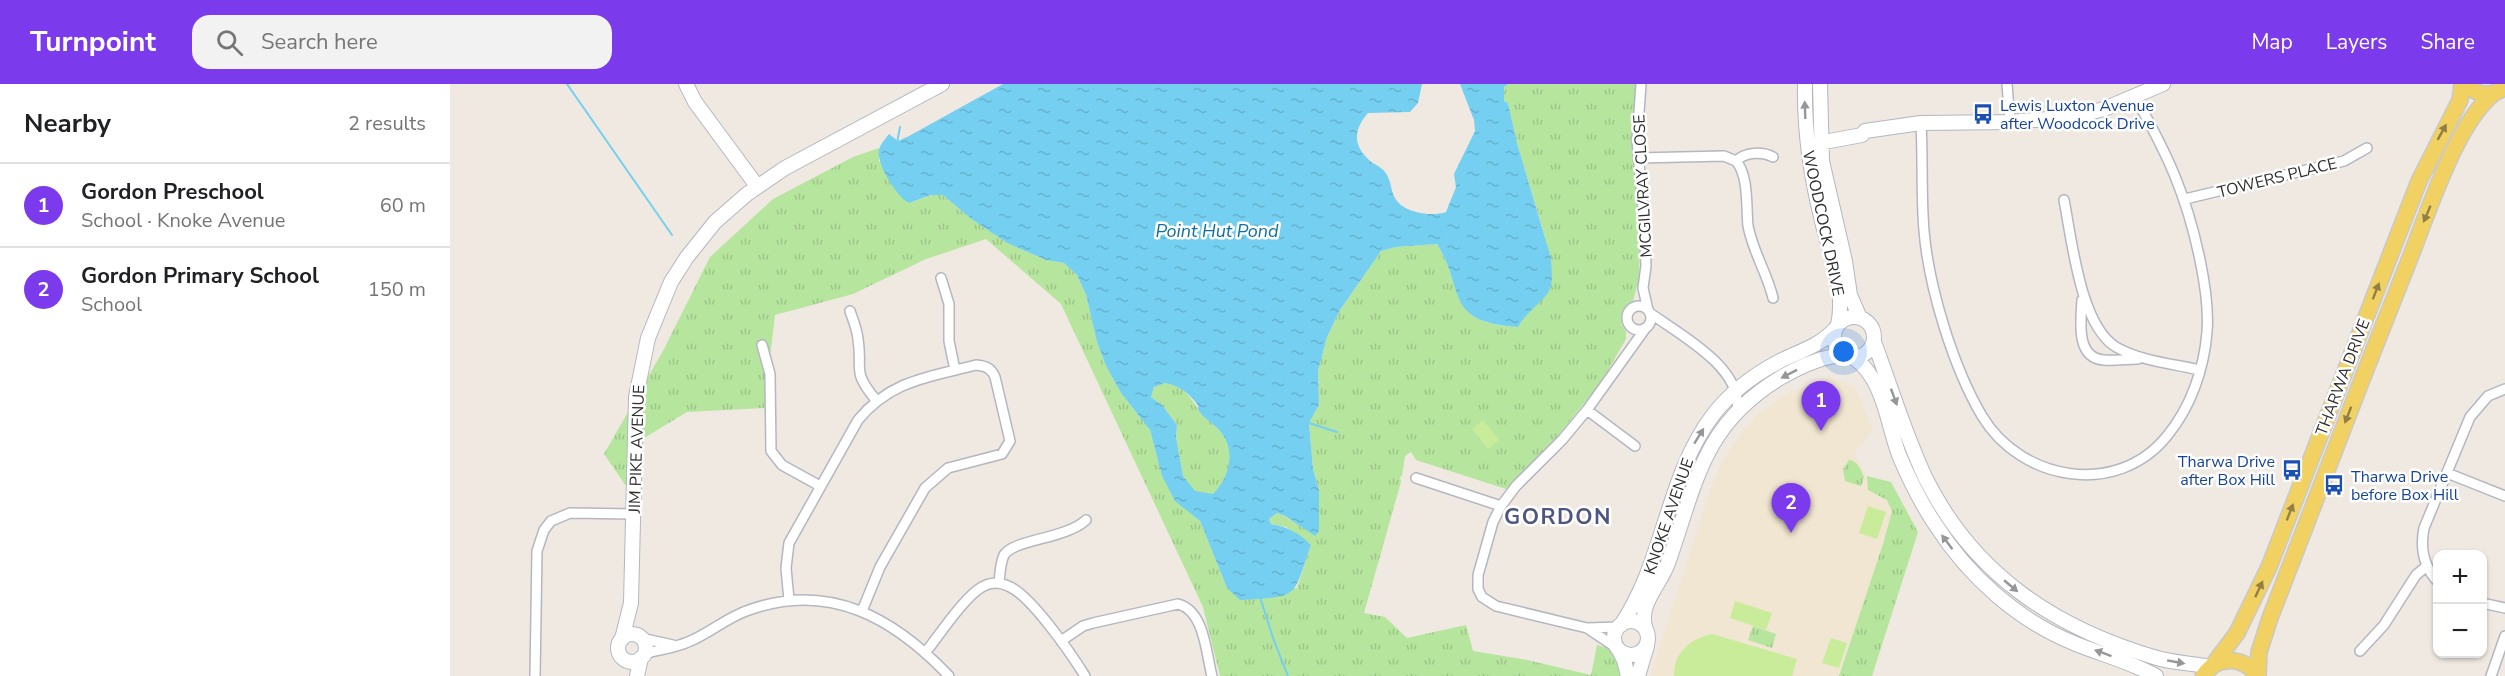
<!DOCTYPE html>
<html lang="en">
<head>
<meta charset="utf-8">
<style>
	:root { --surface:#fff; --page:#f2f2f2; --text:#202124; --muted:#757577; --line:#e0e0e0; --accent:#7c3aed }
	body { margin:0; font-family:"Nunito Sans",sans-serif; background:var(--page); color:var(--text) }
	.controls { position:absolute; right:18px; bottom:18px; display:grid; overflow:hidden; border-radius:12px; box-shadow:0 2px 4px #0004 }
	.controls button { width:54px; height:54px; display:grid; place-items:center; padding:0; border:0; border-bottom:2px solid var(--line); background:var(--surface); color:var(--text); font:30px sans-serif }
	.you { position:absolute; left:1394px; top:268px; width:21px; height:21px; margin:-15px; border:4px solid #fff; border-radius:50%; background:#1a73e8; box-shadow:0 0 0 9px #1a73e833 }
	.badge { display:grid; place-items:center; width:39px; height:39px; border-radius:50%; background:var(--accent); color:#fff; font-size:20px; font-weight:700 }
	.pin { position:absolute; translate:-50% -50px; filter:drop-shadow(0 2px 3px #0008) }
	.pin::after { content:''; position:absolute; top:32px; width:21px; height:18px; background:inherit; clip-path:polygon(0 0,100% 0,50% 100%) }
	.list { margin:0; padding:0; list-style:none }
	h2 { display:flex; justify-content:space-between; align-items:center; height:78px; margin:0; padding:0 24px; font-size:26px }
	h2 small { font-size:20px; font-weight:400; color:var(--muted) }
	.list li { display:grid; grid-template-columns:39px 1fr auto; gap:18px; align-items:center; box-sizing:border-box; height:84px; padding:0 24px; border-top:2px solid var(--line) }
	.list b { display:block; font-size:22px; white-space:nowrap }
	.list p { margin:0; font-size:20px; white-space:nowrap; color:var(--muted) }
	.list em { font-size:20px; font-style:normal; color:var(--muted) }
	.icon { flex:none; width:33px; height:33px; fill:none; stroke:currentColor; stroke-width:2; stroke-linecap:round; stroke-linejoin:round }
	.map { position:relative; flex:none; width:2055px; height:592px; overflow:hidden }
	header { display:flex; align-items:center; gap:36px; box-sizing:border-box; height:84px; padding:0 30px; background:var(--accent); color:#fff }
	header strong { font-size:28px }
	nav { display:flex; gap:33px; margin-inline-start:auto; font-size:21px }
	.search { width:420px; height:54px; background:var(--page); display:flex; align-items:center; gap:15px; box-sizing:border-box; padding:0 21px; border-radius:18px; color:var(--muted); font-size:22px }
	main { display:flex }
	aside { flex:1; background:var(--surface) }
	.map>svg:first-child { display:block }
	.education { fill:#f0e6d1 }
	.grass { fill:url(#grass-tufts) }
	.pitch { fill:#c9ec9a }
	.water { fill:url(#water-ripples); fill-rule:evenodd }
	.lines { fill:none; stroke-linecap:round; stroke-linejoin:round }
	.stream { stroke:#75cff0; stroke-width:2 }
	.street-casing { stroke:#b4b7c1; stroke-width:12 }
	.secondary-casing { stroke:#b4b7c1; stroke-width:16 }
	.primary-casing { stroke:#c9c9c9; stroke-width:18 }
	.street { stroke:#fff; stroke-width:9 }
	.secondary { stroke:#fff; stroke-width:14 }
	.primary { stroke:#f2d163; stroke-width:15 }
	.oneway { fill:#969696 }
	.oneway2 { fill:#908048 }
	.labels { text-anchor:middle; stroke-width:5; stroke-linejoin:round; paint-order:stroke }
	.transit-label { font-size:16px; fill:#164399; stroke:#fff; text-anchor:start }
	.street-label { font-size:16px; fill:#2e2e2e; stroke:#fff }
	.water-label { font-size:18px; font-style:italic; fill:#0d6fa3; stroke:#fff }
	.district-label { font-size:22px; font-weight:bold; letter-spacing:1.5px; fill:#4d5680; stroke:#fff }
</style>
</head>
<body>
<header>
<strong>Turnpoint</strong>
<div class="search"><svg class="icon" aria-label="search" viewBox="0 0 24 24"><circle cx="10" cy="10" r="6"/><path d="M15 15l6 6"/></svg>Search here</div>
<nav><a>Map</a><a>Layers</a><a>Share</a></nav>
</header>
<main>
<aside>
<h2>Nearby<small>2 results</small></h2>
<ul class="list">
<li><span class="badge">1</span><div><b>Gordon Preschool</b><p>School · Knoke Avenue</p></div><em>60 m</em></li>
<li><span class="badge">2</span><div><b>Gordon Primary School</b><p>School</p></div><em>150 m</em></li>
</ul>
</aside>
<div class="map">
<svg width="2055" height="592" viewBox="0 0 2055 592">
	<defs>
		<pattern id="grass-tufts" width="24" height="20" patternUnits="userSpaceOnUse" patternTransform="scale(1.5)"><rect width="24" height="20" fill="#b6e59e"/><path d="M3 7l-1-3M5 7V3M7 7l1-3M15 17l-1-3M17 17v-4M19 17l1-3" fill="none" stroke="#9dc588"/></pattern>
		<pattern id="water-ripples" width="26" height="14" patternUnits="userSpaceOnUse" patternTransform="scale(1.5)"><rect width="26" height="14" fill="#75cff0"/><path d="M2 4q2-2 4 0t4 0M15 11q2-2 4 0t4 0" fill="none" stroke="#66b2ce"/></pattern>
	</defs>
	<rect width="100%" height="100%" fill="#efe9e1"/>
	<path class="education" d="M1378,293l27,10 18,43 -19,24 13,22 1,14 19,10 5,11 -9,33 -44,132h-189l62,-190 9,-23 20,-30 16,-18 28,-20z"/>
	<path class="grass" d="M1058,0h128l-4,51 8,85 -1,59 -6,22 -6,5 -6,18 5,7v8l-24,42 -46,57 -50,51 -90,-29 -5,-8 -6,4 -3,20 -2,1 1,5 -37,131 21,4 22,21 59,-13 7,26 54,9 64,15 6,-30 47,12 -7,19h-417l-17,-69 -142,-303 -75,-65 -60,20 -73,35 -78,21 -11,93 -77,4 -48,29v64l-35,-51 60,-105 46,-92 63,-58 80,-42 26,-9v13l30,42 23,-8h11l27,23 37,25 39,17 18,3 13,12 9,20 11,47 9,24 15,27 29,37 12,46 13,24 25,21 27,67h70l14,-43 -25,-18 -15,-3 -2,-5 8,-6 7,3 31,19 4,-45 -6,-21 -4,-46 10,-18 -1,-34 9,-34 13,-27 41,-59 15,-4 41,-3c28,46 8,79 81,83l7,-12 10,-10 10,-68 -28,-94 -9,-40 -4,-2v-14z
		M715,299c20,4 24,12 34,28 5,8 15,13 21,20 18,20 9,47 -7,64l-19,-4 -11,-15 -7,-39 1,-12 -15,-20 -11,-8 3,-10z
		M1399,376c9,1 12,10 15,17l-3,9 -16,-5 -2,-12z
		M1417,392l24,6 27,50 -46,144h-33l44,-132 9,-33 -5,-11 -19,-10z
		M1303,542l23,8 -4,14 -24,-8z"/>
	<path class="pitch" d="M1033,336l16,20 -11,9 -16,-20z
		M1418,422l18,6 -9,27 -18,-6z
		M1285,517l37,12 -6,17 -36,-12z
		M1262,550l85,25 -5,17h-118c0,-24 16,-37 38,-42z
		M1381,554l16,5 -8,25 -17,-5z"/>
	<path class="water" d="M553,0h419l-4,19 -8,9 -42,1c-13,15 -16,30 -1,45 5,6 14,8 18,14 7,9 5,18 10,26 8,15 37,19 51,14l10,-25 -2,-13 21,-43 -1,-11 -14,-36h48l-4,3v14l4,2 9,40 34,115c0,10 3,24 -2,33 -7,12 -23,21 -31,36 -75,-5 -52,-36 -81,-83l-41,3 -15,4 -41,59 -13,27 -9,34 1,34 -10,18 4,46 6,21v41l-4,5 -30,-20 -8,-3 -8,6 2,5c17,3 28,9 40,21 -19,55 -11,51 -71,55l-13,-12 -27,-67 -25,-20 -13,-25 -12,-46 -29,-37 -15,-27 -9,-24 -11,-47 -9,-20 -13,-12 -18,-3 -39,-17 -37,-25 -27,-23h-12l-22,8c-12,-6 -33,-39 -30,-53 1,-5 6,-11 10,-16l9,7 11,-5zM715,299c12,2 23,9 31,20 5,6 -1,1 3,8 5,8 15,13 21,20 17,20 9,47 -7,63l-18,-3 -12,-15 -7,-39 1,-12 -15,-20 -11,-8 3,-10z"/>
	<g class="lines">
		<path class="stream" d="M117,0l105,151
			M447,59l3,-16
			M859,339l28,9
			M810,513l13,41 15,38"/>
		<g class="street-casing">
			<path id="street" d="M1191,0l-4,56 7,81 2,45 -3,22 5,22
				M1557,0l3,38
				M1471,39c2,36 0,72 3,108 5,57 29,136 58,185 39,65 135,82 185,20 24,-29 37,-67 40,-104 2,-24 -2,-48 -7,-72 -13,-64 -33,-107 -65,-163
				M1188,74l86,-2 12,5c13,15 10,46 12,65 5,26 19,47 25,72
				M1286,77c9,-9 26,-10 37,-4
				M1735,115l159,-38 23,-13
				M1614,116c8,40 16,125 52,147 24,14 58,17 84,23
				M491,194l8,26v37l6,29
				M1632,216c-1,20 -7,58 22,60 11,1 23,-1 34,-1
				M1177 234a12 12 0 1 1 24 0a12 12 0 1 1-24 0Z
				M400,227c3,9 7,18 8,28 5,32 -7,31 18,61
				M1200,229c29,21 94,55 87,98
				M312,261l8,29 1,77 11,14 38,21
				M1137,326l48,36
				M1997,389l58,23
				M966,394l85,28
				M1988,498c-14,-15 -18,-34 -14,-54l46,-111 18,-21 17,-7
				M549,499c1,-9 1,-19 5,-28 10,-16 62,-16 82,-35
				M339,516l-3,-32 3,-25 69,-123c33,-40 71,-43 118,-55 10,1 15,3 19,12l15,64 -8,13 -54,14 -23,20 -45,79 -18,44
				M2032,519l23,5
				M1169,543l-32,1 -91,-22 -14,-9 -4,-8v-14l15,-53 8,-16 15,-20 46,-46 25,-30 58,-81
				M1137,544l30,20
				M191,554l32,7
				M611,557l22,-15 10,-3 85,-19c27,7 28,50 34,72
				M1910,567l24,-26 32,-50 11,-9
				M475,569c13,-16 40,-57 57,-66 8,-5 18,-5 26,-1 22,8 64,69 77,90
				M194,570c14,-4 30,-6 44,-12 21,-8 39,-25 61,-32 80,-29 145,8 200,66
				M85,592l2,-125 7,-21 7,-9 19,-8 63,1
				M2041,592l14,-40"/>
		</g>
		<g class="secondary-casing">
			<path id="secondary" d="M236,0l9,18 62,84
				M1355,0c-1,46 6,93 17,137 8,35 24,67 16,104
				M1370,0l2,77 23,100 5,34 10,23
				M1358,61l54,-10 3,-4 56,-8 89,-1 63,-5 31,-8 59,-25
				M1384 253a20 20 0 1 1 40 0a20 20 0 1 1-40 0Z
				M1424,258c17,45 31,93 52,137 48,96 129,149 231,179 17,5 35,5 54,9
				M1404,274c30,21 33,65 45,97 10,24 22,48 36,69 33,52 83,97 141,120 27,11 55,18 80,32
				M1164 554a17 17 0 1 1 34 0a17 17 0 1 1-34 0Z
				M1171,541c44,-65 45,-148 92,-210 17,-22 42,-41 67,-54 20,-10 40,-15 55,-32
				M1196,546c-9,-26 14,-44 22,-67 28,-79 34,-138 112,-185 19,-11 42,-22 64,-23
				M168 564a14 14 0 1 1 28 0a14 14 0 1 1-28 0Z
				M172,555l9,-36 5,-206 12,-59 23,-56 16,-25 28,-35 32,-28 38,-26 157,-84
				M1169,566l5,10 4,16
				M187,592l4,-18
				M1188,592l9,-30"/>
		</g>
		<g class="primary-casing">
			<path id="primary" d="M2015,0c12,12 27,13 40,3
				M1763,581l24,-32 32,-66 150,-386 41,-81 2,-16
				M1753,592c15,-21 40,-20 55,0
				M1808,592l1,-24 11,-34c45,-118 91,-237 138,-355 19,-47 47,-138 85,-169"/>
		</g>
		<use href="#street" class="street"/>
		<use href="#secondary" class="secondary"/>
		<use href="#primary" class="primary"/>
	</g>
	<defs><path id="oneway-solid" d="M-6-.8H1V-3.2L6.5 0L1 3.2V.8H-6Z" transform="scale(1.5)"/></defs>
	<g class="oneway">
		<use href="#oneway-solid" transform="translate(1355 26) rotate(-92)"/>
		<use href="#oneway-solid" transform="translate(1339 290) rotate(153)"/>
		<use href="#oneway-solid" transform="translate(1444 313) rotate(70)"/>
		<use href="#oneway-solid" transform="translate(1249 352) rotate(-58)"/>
		<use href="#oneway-solid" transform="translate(1497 458) rotate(-127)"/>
		<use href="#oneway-solid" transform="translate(1561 502) rotate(40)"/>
		<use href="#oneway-solid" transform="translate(1653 569) rotate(-160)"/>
		<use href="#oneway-solid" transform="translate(1726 578) rotate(10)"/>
	</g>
	<g class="oneway2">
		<use href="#oneway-solid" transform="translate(1992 48) rotate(-61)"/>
		<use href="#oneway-solid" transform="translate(1977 130) rotate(113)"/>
		<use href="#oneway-solid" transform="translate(1926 207) rotate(-69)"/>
		<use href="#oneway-solid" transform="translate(1898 331) rotate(111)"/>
		<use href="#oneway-solid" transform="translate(1840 428) rotate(-69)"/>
		<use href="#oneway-solid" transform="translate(1809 505) rotate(-65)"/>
	</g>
	<defs>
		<g id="bus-bare" transform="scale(1.62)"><path d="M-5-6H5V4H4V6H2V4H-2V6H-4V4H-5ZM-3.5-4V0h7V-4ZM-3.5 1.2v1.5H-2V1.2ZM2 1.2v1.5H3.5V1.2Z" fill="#1a4fb4" stroke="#fff" stroke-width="2.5" paint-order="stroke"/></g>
	</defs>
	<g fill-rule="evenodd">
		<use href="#bus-bare" x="1533" y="30"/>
		<use href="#bus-bare" x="1842" y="386"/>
		<use href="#bus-bare" x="1884" y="401"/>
	</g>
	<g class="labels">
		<g class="transit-label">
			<text x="1550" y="27">Lewis Luxton Avenue<tspan x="1550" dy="18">after Woodcock Drive</tspan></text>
			<text x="1825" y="383" text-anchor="end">Tharwa Drive<tspan x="1825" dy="18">after Box Hill</tspan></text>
			<text x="1901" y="398">Tharwa Drive<tspan x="1901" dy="18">before Box Hill</tspan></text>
		</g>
		<g class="street-label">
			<text transform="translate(1827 93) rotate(-14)" y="6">TOWERS PLACE</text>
			<text transform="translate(1192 102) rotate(-93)" y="6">MCGILVRAY CLOSE</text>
			<text transform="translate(1374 139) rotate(78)" y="6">WOODCOCK DRIVE</text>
			<text transform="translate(1892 293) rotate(-69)" y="6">THARWA DRIVE</text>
			<text transform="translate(186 365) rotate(-88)" y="6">JIM PIKE AVENUE</text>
			<text transform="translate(1218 432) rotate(-71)" y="6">KNOKE AVENUE</text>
		</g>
		<g class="water-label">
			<text x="767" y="153">Point Hut Pond</text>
		</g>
		<g class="district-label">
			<text x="1108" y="440">GORDON</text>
		</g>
	</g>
</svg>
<div class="controls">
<button>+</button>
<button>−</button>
</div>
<div class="you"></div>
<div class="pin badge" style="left:1371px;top:347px">1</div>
<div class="pin badge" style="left:1341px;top:449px">2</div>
</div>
</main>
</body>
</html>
